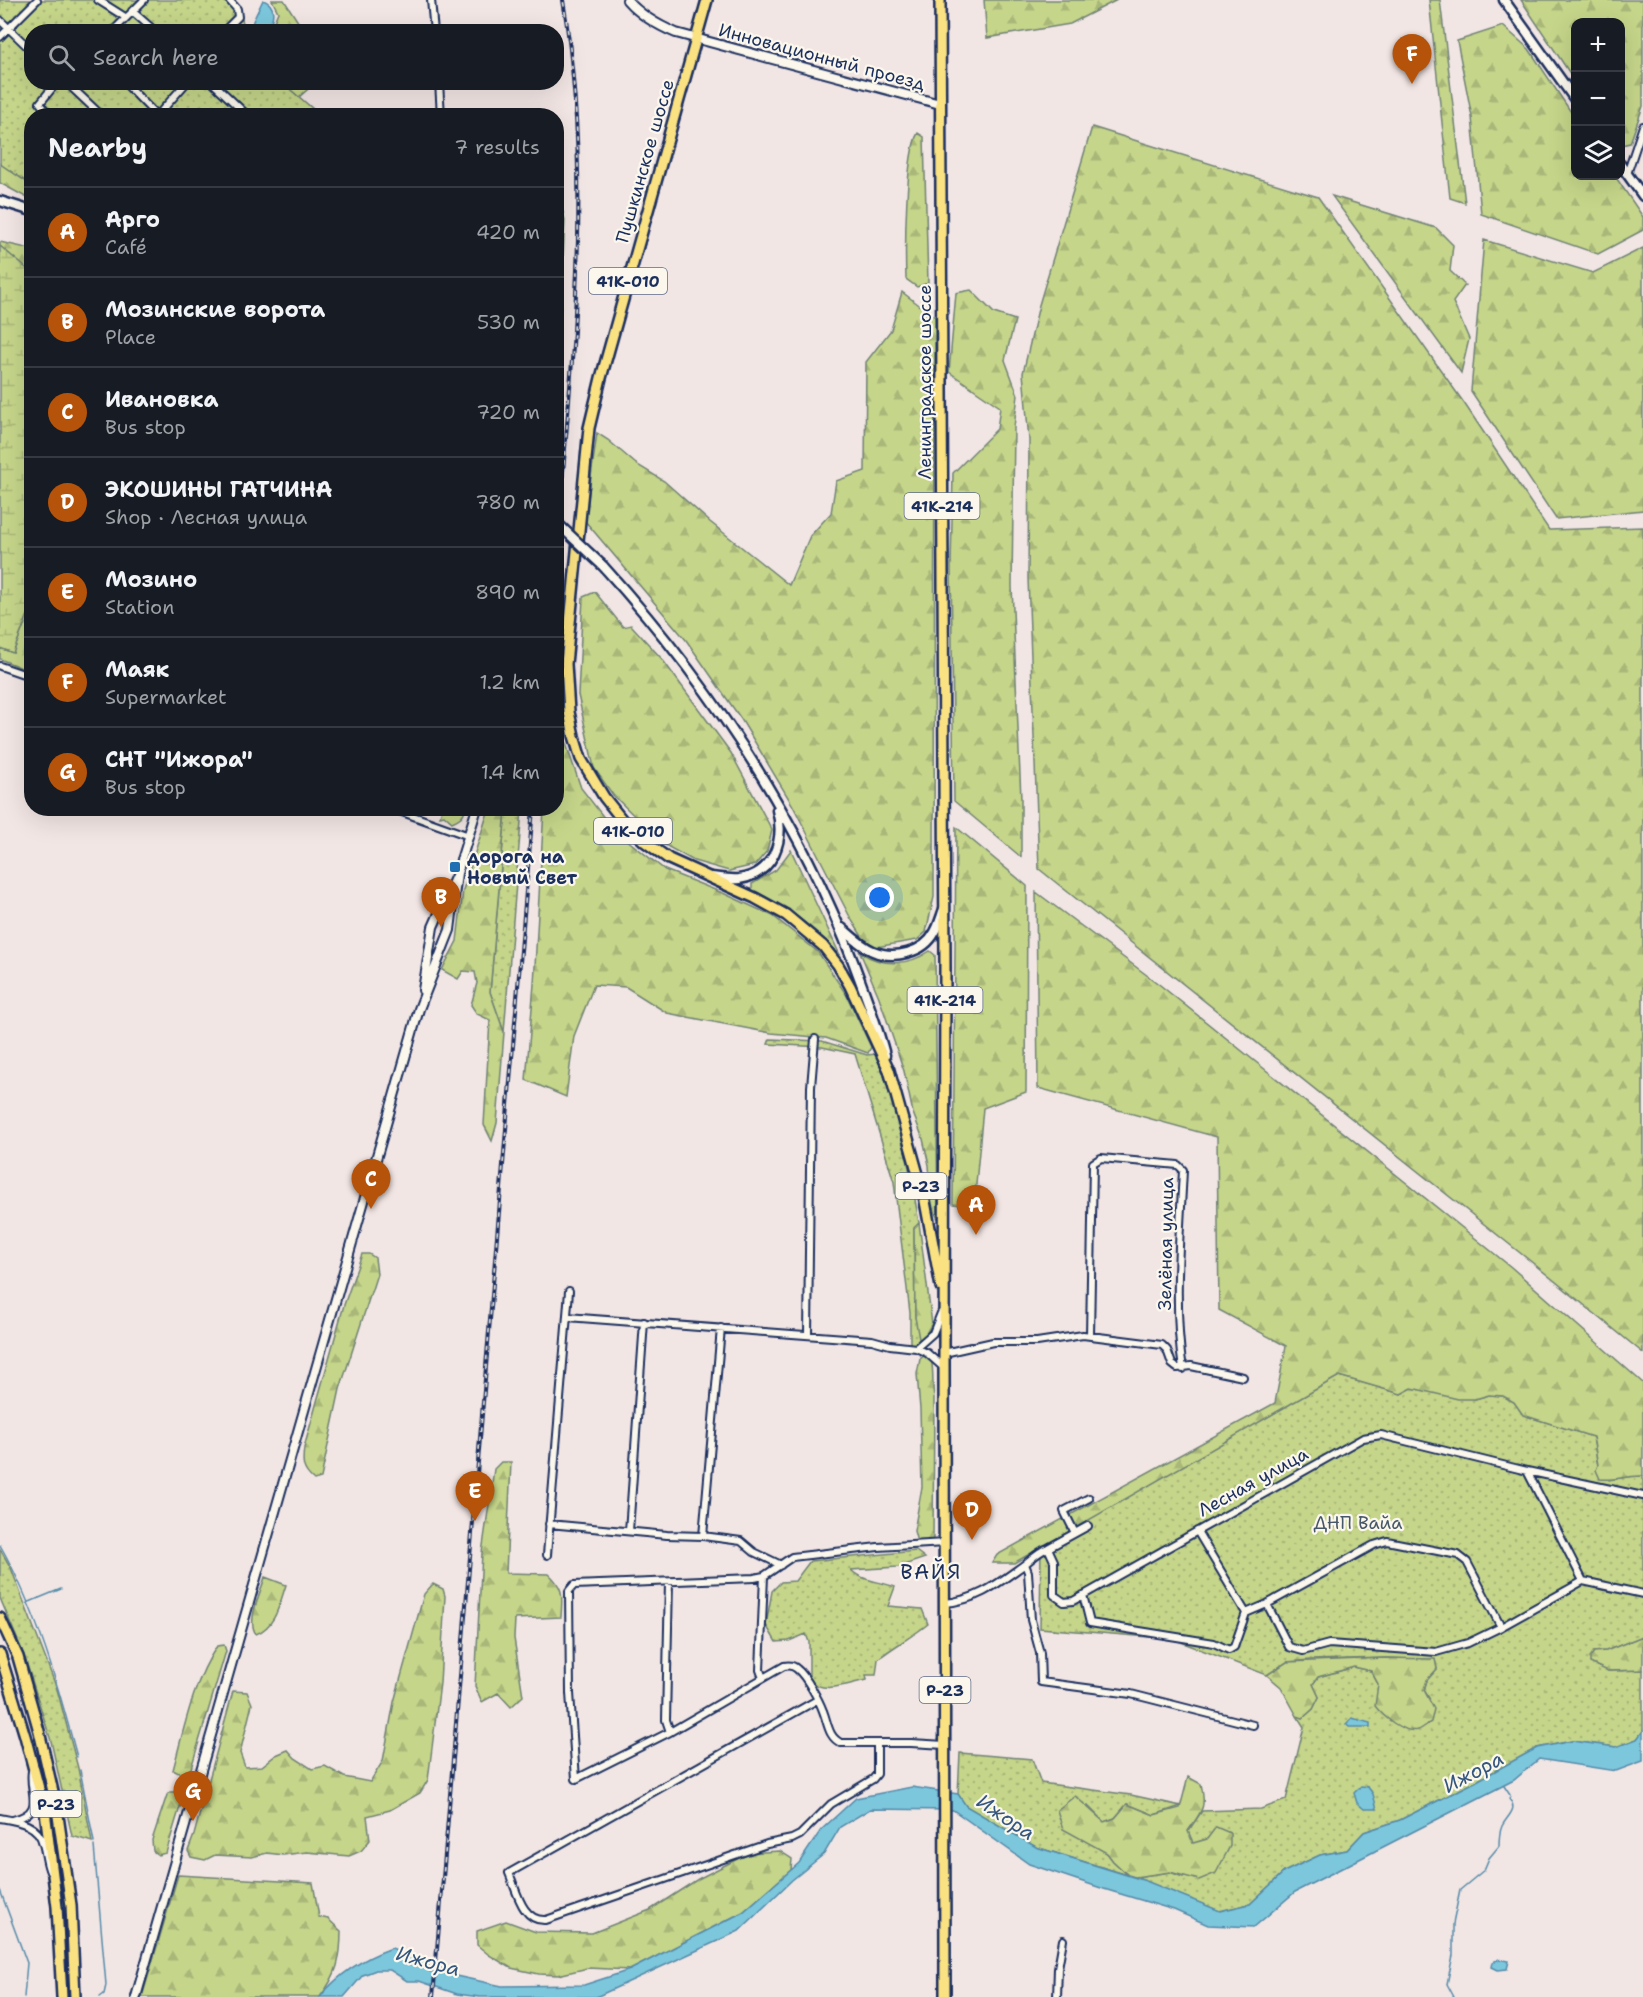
<!DOCTYPE html>
<html lang="en">
<head>
<meta charset="utf-8">
<style>
	:root { --surface:#171b24; --page:#20242c; --text:#f1f3f6; --muted:#9ea1a6; --line:#363941; --accent:#b45309 }
	body { margin:0; font-family:"Shantell Sans",sans-serif; background:var(--page); color:var(--text) }
	.controls { position:absolute; right:18px; top:18px; display:grid; overflow:hidden; border-radius:12px; box-shadow:0 6px 24px #0002 }
	.controls button { width:54px; height:54px; display:grid; place-items:center; padding:0; border:0; border-bottom:2px solid var(--line); background:var(--surface); color:var(--text); font:30px sans-serif }
	.you { position:absolute; left:880px; top:898px; width:21px; height:21px; margin:-15px; border:4px solid #fff; border-radius:50%; background:#1a73e8; box-shadow:0 0 0 9px #1a73e833 }
	.badge { display:grid; place-items:center; width:39px; height:39px; border-radius:50%; background:var(--accent); color:#fff; font-size:20px; font-weight:700 }
	.pin { position:absolute; translate:-50% -50px; filter:drop-shadow(0 2px 3px #0008) }
	.pin::after { content:''; position:absolute; top:32px; width:21px; height:18px; background:inherit; clip-path:polygon(0 0,100% 0,50% 100%) }
	.list { margin:0; padding:0; list-style:none }
	h2 { display:flex; justify-content:space-between; align-items:center; height:78px; margin:0; padding:0 24px; font-size:26px }
	h2 small { font-size:20px; font-weight:400; color:var(--muted) }
	.list li { display:grid; grid-template-columns:39px 1fr auto; gap:18px; align-items:center; box-sizing:border-box; height:90px; padding:0 24px; border-top:2px solid var(--line) }
	.list b { display:block; font-size:22px; white-space:nowrap }
	.list p { margin:0; font-size:20px; white-space:nowrap; color:var(--muted) }
	.list em { font-size:20px; font-style:normal; color:var(--muted) }
	.icon { flex:none; width:33px; height:33px; fill:none; stroke:currentColor; stroke-width:2; stroke-linecap:round; stroke-linejoin:round }
	.map { position:relative; flex:none; width:1643px; height:1997px; overflow:hidden }
	.search { position:absolute; background:var(--surface); box-shadow:0 6px 24px #0002; left:24px; top:24px; width:540px; height:66px; display:flex; align-items:center; gap:15px; box-sizing:border-box; padding:0 21px; border-radius:24px; color:var(--muted); font-size:22px }
	.panel { position:absolute; background:var(--surface); box-shadow:0 6px 24px #0002; left:24px; top:108px; width:540px; height:708px; border-radius:24px }
	.map>svg:first-child { display:block }
	.green { fill:url(#green-dots); stroke:#708274; stroke-width:1.5 }
	.forest { fill:url(#forest-firs); stroke:#708274; stroke-width:1.5 }
	.wetland { fill:url(#wetland-marsh); stroke:#708274; stroke-width:1.5 }
	.water { fill:#7cc7dc; stroke:#558aaa; stroke-width:1.5 }
	.lines { fill:none; stroke-linecap:round; stroke-linejoin:round }
	.stream { stroke:#558aaa; stroke-width:1.5 }
	.minor-casing { stroke:#1b2f5e; stroke-width:10 }
	.tertiary-casing { stroke:#1b2f5e; stroke-width:12 }
	.secondary-casing { stroke:#1b2f5e; stroke-width:13 }
	.primary-casing { stroke:#1b2f5e; stroke-width:14 }
	.trunk-casing { stroke:#1b2f5e; stroke-width:14 }
	.minor { stroke:#fbf7ec; stroke-width:6 }
	.tertiary { stroke:#fbf7ec; stroke-width:8 }
	.secondary { stroke:#fbf7ec; stroke-width:8 }
	.primary { stroke:#fae181; stroke-width:9 }
	.trunk { stroke:#fae181; stroke-width:9 }
	.rail-casing { stroke:#1b2f5e; stroke-width:4 }
	.rail { stroke:#fbf7ec; stroke-width:1.5; stroke-dasharray:4.5; stroke-linecap:butt }
	.secondary-bridge-casing { stroke:#1b2f5e; stroke-width:13; stroke-linecap:butt }
	.secondary-bridge { stroke:#fbf7ec; stroke-width:8 }
	.poi-dot { fill:#1f6fb2; stroke:#fbf7ec; stroke-width:2 }
	.labels { text-anchor:middle; stroke-width:4.5; stroke-linejoin:round; paint-order:stroke }
	.shield { fill:#fbf7ec; stroke:#5e6b89; stroke-width:1.5 }
	.shield-label { font-size:16px; font-weight:bold; fill:#1b2f5e }
	.street-label { font-size:18px; fill:#1b2f5e; stroke:#fbf7ec }
	.poi-label { font-size:18px; font-weight:bold; fill:#1b2f5e; stroke:#fbf7ec; text-anchor:start }
	.park-label { font-size:18px; fill:#465869; stroke:#fbf7ec }
	.water-label { font-size:20px; font-style:italic; fill:#33557e; stroke:#fbf7ec }
	.quarter-label { font-size:21px; letter-spacing:1.5px; fill:#1b2f5e; stroke:#fbf7ec }
</style>
</head>
<body>
<div class="map">
<svg width="1643" height="1997" viewBox="0 0 1643 1997">
	<defs>
		<pattern id="green-dots" width="8" height="8" patternUnits="userSpaceOnUse" patternTransform="scale(1.5)"><rect width="8" height="8" fill="#c5d589"/><path d="M2 2h.1M6 6h.1" fill="none" stroke="#a9b779" stroke-width="1.8" stroke-linecap="round"/></pattern>
		<pattern id="forest-firs" width="22" height="20" patternUnits="userSpaceOnUse" patternTransform="scale(1.5)"><rect width="22" height="20" fill="#c5d589"/><path d="M5 1l3.5 6h-7zM16 11l3.5 6h-7z" fill="#a9b779"/></pattern>
		<pattern id="wetland-marsh" width="20" height="14" patternUnits="userSpaceOnUse" patternTransform="scale(1.5)"><rect width="20" height="14" fill="#c5d589"/><path d="M1 5h8M5 5V1M11 12h8M15 12V8" fill="none" stroke="#a9b779"/></pattern>
	</defs>
	<rect width="100%" height="100%" fill="#f2e6e4"/>
	<filter id="ink" filterUnits="userSpaceOnUse"><feTurbulence type="fractalNoise" baseFrequency=".0167" numOctaves="2"/><feDisplacementMap in="SourceGraphic" scale="12" xChannelSelector="R" yChannelSelector="G"/><feConvolveMatrix kernelMatrix="1 2 1 2 8 2 1 2 1" color-interpolation-filters="sRGB"/></filter>
	<g filter="url(#ink)">
		<path class="green" d="M0,0h224l18,19 3,12 -213,1v50l251,1 37,32 -288,1 -1,69 -31,-21z
			M506,809h16l-18,223 -14,-40z
			M770,1039l52,2 45,14 9,-1c22,54 34,112 43,169l-5,6 1,88 8,22 -5,5 -8,1v-32l-16,-131 -39,-128 -33,-7 -54,-3z
			M1339,1376l62,18 11,-6 63,11 14,-4 14,1 11,6 10,13 69,22 5,29 11,14 23,-4h11v160l-37,15 -12,1 14,19 35,-1v61l-6,8 -21,8 -44,-6 -35,7 -62,34 -75,38 -36,12 -17,18 -27,5 -36,17 -34,32 -31,7 -84,-34 35,-5 13,5 24,-38 -14,5 -5,-13 14,-20 59,-2 25,-9 18,-73 -7,-11 6,2 10,-9 6,-12 -6,-13 5,-7 36,-10 17,4 7,13 51,14 -5,-8 3,-10 10,-11 -2,-9 -49,-2 -76,2 -23,2 -20,13 -94,-36 -133,-11 1,-81z
			M0,1549l11,19 46,121 21,79 14,74 -20,-6 -21,-95 -27,-86 -24,-57z
			M916,1551l9,7 -27,9 -47,3c11,11 28,11 44,17l-7,19 34,3 6,15c-16,13 -34,22 -50,35l-2,16h-10l1,5c-17,3 -44,15 -58,0v-38l-3,-8 -17,7 -13,1 -10,-17 6,-34 9,-9 14,-1 15,-20z
			M960,1753l72,6 9,24 90,12 50,11 -27,9 -27,-11 -12,14 -11,4 -16,-16 -1,35 20,12 6,8 15,14 -92,-28 -70,-41 -8,-12z"/>
		<path class="forest" d="M272,0h12l20,31h-34l8,-19z
			M984,0h133l-47,24 -83,14z
			M1429,0h11l25,203 -15,-5z
			M1521,0h122v106l-13,37 -9,2 -1,-123h-44l-1,59z
			M1503,26l26,23 46,69 1,58h39l28,41v13l-45,24 -117,-40 -9,-97 -15,-76z
			M283,83h32l-16,14z
			M1092,127l226,70 146,206 85,127 94,-3v826l-114,-93 -490,-391 -11,-291 1,-138 -6,-67 16,-68z
			M918,133l6,4 4,146 -11,4 -11,-8c-1,-29 -1,-125 12,-146z
			M0,164l31,21v15l-31,-17z
			M1332,196l104,32 17,17 -3,26 15,14 -12,17 16,37 -8,34z
			M563,212l2,8 -8,155 -1,-156z
			M1484,240l109,33 50,-25v262l-87,9 -85,-128z
			M0,242l31,7v24l-31,-27z
			M971,290l23,23 21,7 -10,40 13,35 -4,32 -2,159 9,213v58l-67,-56 -3,-235 2,-93 44,-44 3,-22 -51,-35 7,-79z
			M902,292l33,25 -1,580 -8,35 -9,8 -41,7 -13,-9 -12,-19 -59,-115 -51,-85 -55,-79 -101,-119 12,-88 11,7 28,24 28,17 46,41 79,63 21,-49 21,-23 5,-32 29,-10 1,-109 25,-32z
			M595,592l28,35 8,-2 31,34 69,94 41,77 -5,21 -12,14 -26,6 -35,-10 -31,-17 -50,-49 -19,-27 -16,-73 5,-98z
			M31,607l1,58 -3,6 -29,-12v-11l13,5z
			M557,697l7,41 17,50 31,40 53,42 60,24 48,22 45,36 28,42 25,53 -3,6 -42,-15 -55,-5 -104,-20 -41,-26 -32,-2 -20,51 -8,61 -40,-17 8,-96 10,-175 12,-1z
			M442,809v-1l23,1c-1,7 -6,10 -13,13l-8,-7 -4,1z
			M489,809h17l-16,183 14,40 -7,91 -5,18 -8,-16 6,-105 -13,-6 -6,-9 6,-22 -2,-11 -12,-1 -5,8 -16,-9 15,-29 6,-51z
			M956,827l71,59 -1,206 -43,16 -9,98 -21,-2z
			M791,850l49,105c-26,-28 -54,-49 -88,-65v-6l24,-14z
			M1036,892l124,93 351,282 132,116v93c-15,-1 -29,5 -43,3l-4,-9 2,-5 -5,-28 -70,-22 -9,-13 -11,-6 -14,-1 -14,4h-17l-46,-11 -11,6 -62,-18 -325,187h-22l5,-8 278,-152 11,-57 -67,-36 -2,-173 -179,-49z
			M930,951l5,4 3,264 -6,-12 -3,-42 -6,-26 -10,-26 -9,-42 -25,-74 -19,-45c23,15 48,14 70,-1z
			M919,1223l13,101 -9,15h-4l-4,-22 -1,-89z
			M362,1254h7l6,4 2,16 -37,115 -19,89 -7,2c-12,-10 -12,-17 -10,-32l40,-143z
			M925,1355l6,3c3,13 1,27 3,40l-1,143 -16,1 -3,-11 8,-44 -2,-78 -3,-35 3,-15z
			M501,1462h10l-5,111 43,1c16,15 13,23 12,43l-46,2 -1,19 9,58 -12,11 -13,-14 -16,9 -7,-16 7,-133 12,-84z
			M265,1577l21,8c-7,20 -10,41 -30,49 -10,-13 5,-42 9,-57z
			M433,1584l10,5 2,7 -5,87 -12,97 -8,13 -30,17 -23,6 3,24 -9,11 -12,5 -42,-4 -24,3 -16,-2 -15,4 -37,-2 -10,5 -14,-3 -3,-6 6,-16 39,-144 14,1 5,12 -12,49 5,14 17,-1 14,-11 12,-5 7,8 17,11 13,-3 19,11 26,5 13,-21 11,-59 30,-108z
			M1643,1636v34l-35,1 -18,-8v-6l4,-5 12,-1z
			M224,1645l2,6 -37,124 -3,2 -13,-7c11,-41 20,-88 44,-124z
			M1386,1658l49,1 2,10 -10,11 -3,10 10,19 -3,13c-4,2 -9,7 -13,8 -15,4 -35,-14 -43,-24l3,-22 -7,-13 -17,-4 -36,10 -5,7 6,13 -6,12 -10,9 -6,-2 -16,-29 -14,-12 20,-13z
			M1188,1777l13,7c6,24 0,28 -13,47l5,12 14,-4 9,-12 14,6v13l-14,27 -17,7 -29,-8 -35,5 -7,-2 -15,-14 -6,-8 -44,-24 -6,-19 18,-14 29,26 11,-4 12,-14 27,11 26,-7z
			M170,1792h7l6,5 -17,56 -8,2 -5,-4 -1,-11 15,-45z
			M780,1851l12,8 -1,11 -48,42 -113,58 -42,-2 -30,7 -19,-1 -28,-6 -22,-13 -12,-10v-14l29,-10 30,11 56,1 58,-23 48,-31 51,-26z
			M178,1875l135,8 6,34 9,2 13,12c0,28 -4,44 -21,66h-178z"/>
		<path class="wetland" d="M0,246l32,27 -1,334 -18,46 -13,-5z"/>
		<path class="water" d="M263,0c15,5 10,20 4,31h-16l2,-10z
			M1352,1718l18,5v4h-21l-3,-3z
			M1643,1731v30l-27,10 -77,-12 -25,21 -219,112 -41,35 -46,-2 -34,-15 -70,-21 -75,-25 -76,-54 -83,-1 -30,18 -16,27 -32,26 -53,51 -143,66h-116l-23,-3 -38,-13h-12l-17,-11h-14l-13,5 -19,22h-24c19,-24 44,-39 72,-49l36,16 1,7 9,3 1,-7 17,9 46,10 82,-1 46,-15 113,-58 56,-49 22,-33 35,-32 56,-11 46,7 8,12 70,41 110,34 74,30 30,-7 34,-32 36,-17 27,-5 17,-18 36,-12 75,-38 62,-34 35,-7 44,6 21,-8z
			M1361,1786l7,1 5,7 4,15h-13l-7,-6 -3,-10z
			M1499,1959l10,2 -2,8 -9,1 -6,-3 1,-5z"/>
		<g class="lines">
			<path class="stream" d="M0,1545c37,65 58,140 77,212
				M27,1603l34,-14
				M80,1770l14,72
				M94,1846l12,139 -2,9 -4,3
				M0,1890l27,73 -3,34
				M1454,1997l-7,-13 6,-29v-31l7,-34 24,-20 5,-12 10,-12c0,-7 0,-13 3,-20 5,-10 17,-17 7,-27l1,-4 -6,-9"/>
			<g class="minor-casing">
				<path id="minor" d="M98,0l27,17
					M431,0l3,32
					M132,11l24,21
					M0,20l32,31
					M112,32l32,-32
					M223,32l15,-15 -1,-8 -8,-9
					M0,37l37,-37
					M66,82l36,34
					M124,82l33,34
					M212,82l36,34
					M439,82l2,34
					M50,116l-10,-13 17,-21
					M157,116l30,-34
					M1627,174l16,-48
					M0,666l32,11
					M391,808l78,28
					M567,1317l305,23 18,5 26,3 11,5 17,15
					M808,1335l3,-248 4,-48
					M1090,1336l3,-173 8,-5 77,7 5,5c-3,63 -10,137 0,199
					M916,1348l17,-15 8,-20
					M944,1353l49,-11h44l46,-7 79,10 5,5 5,14 5,4 14,-2 52,11
					M1527,1471l56,110
					M549,1524l118,11 36,1 38,5 13,11 27,13
					M629,1531l15,-209
					M1197,1531l49,82
					M1075,1533l-11,-22 25,-13
					M703,1536l18,-208
					M1048,1548l40,-22
					M547,1555l22,-264
					M1025,1564l3,8 3,48 9,33 1,29 90,12 122,31
					M669,1582l-3,138 4,12 114,-66c5,-1 9,-1 13,3 9,7 22,31 26,42 5,12 5,26 18,32h70l34,2
					M1083,1595l7,28 124,20 15,7 5,-3 12,-34 21,-9 107,-59 13,-4 71,14 9,7 34,65
					M945,1603c32,-3 51,-18 76,-36 10,-7 16,-15 27,-19l6,13v34l10,7 9,-1 290,-163 18,-3 146,36 116,25
					M1267,1604l22,43 14,4 26,-7 107,8 32,-9 33,-16 82,-46 60,13
					M763,1678l-3,-8 4,-94
					M817,1700l-308,173c8,18 13,49 37,47l221,-76 25,-5 8,-4 31,-31 42,-25 4,-5v-31
					M670,1732l-94,47 -6,-86 -1,-102 5,-6 180,-7 10,-2 28,-19 86,-10 67,-4
					M0,1818c17,3 39,6 43,26 3,10 3,19 7,28
					M13,1820c34,-9 15,-27 19,-49
					M1057,1997l1,-29 5,-28"/>
			</g>
			<g class="tertiary-casing">
				<path id="tertiary" d="M627,0c14,16 30,25 49,33l264,71
					M423,990l10,-63 24,-54 20,-65
					M136,1997l283,-988 31,-79 7,-57"/>
			</g>
			<g class="secondary-casing">
				<path id="secondary" d="M1504,0l72,101
					M1620,164l23,32
					M0,201l32,10
					M603,566c106,117 195,250 251,398 11,30 23,60 31,91
					M711,877c9,1 19,3 28,2 35,-5 46,-39 38,-69
					M842,928c9,8 19,18 31,23 21,9 51,2 62,-19 4,-7 6,-15 9,-23"/>
			</g>
			<g class="primary-casing">
				<path id="primary" d="M707,0l-106,378 -12,50 -23,236 3,48 5,24 7,23 23,38 19,24 21,20 25,18 86,39 31,17 37,31 15,19 12,21 39,84 35,126 17,91
					M940,0l5,966 -1,387 1,644"/>
			</g>
			<g class="trunk-casing">
				<path id="trunk" d="M0,1618l18,39 21,74 18,78 14,96 4,92
					M0,1654l25,82 20,75 12,96 5,90"/>
			</g>
			<use href="#minor" class="minor"/>
			<use href="#tertiary" class="tertiary"/>
			<use href="#secondary" class="secondary"/>
			<use href="#primary" class="primary"/>
			<use href="#trunk" class="trunk"/>
			<g class="rail-casing">
				<path id="rail" d="M556,554c15,-184 38,-370 7,-554
					M433,1997l100,-1189"/>
			</g>
			<use href="#rail" class="rail"/>
			<g class="secondary-bridge-casing">
				<path id="secondary-bridge" d="M556,522l47,44"/>
			</g>
			<use href="#secondary-bridge" class="secondary-bridge"/>
		</g>
	</g>
	<rect class="poi-dot" x="449" y="861" width="12" height="12" rx="3"/>
	<g class="labels">
		<g class="shield">
			<rect x="589" y="268" width="78" height="26" rx="4.5"/>
			<rect x="904.5" y="493" width="75" height="26" rx="4.5"/>
			<rect x="594" y="818" width="78" height="26" rx="4.5"/>
			<rect x="907.5" y="987" width="75" height="26" rx="4.5"/>
			<rect x="895.5" y="1173" width="51" height="26" rx="4.5"/>
			<rect x="919.5" y="1677" width="51" height="26" rx="4.5"/>
			<rect x="30.5" y="1791" width="51" height="26" rx="4.5"/>
		</g>
		<g class="shield-label">
			<text x="628" y="287">41К-010</text>
			<text x="942" y="512">41К-214</text>
			<text x="633" y="837">41К-010</text>
			<text x="945" y="1006">41К-214</text>
			<text x="921" y="1192">Р-23</text>
			<text x="945" y="1696">Р-23</text>
			<text x="56" y="1810">Р-23</text>
		</g>
		<g class="street-label">
			<text transform="translate(822 57) rotate(15)" y="6">Инновационный проезд</text>
			<text transform="translate(645 161) rotate(-74)" y="6">Пушкинское шоссе</text>
			<text transform="translate(925 382) rotate(-90)" y="6">Ленинградское шоссе</text>
			<text transform="translate(1166 1244) rotate(-89)" y="6">Зелёная улица</text>
			<text transform="translate(1253 1482) rotate(-29)" y="6">Лесная улица</text>
		</g>
		<g class="poi-label">
			<text x="467" y="863">дорога на<tspan x="467" dy="21">Новый Свет</tspan></text>
		</g>
		<g class="park-label">
			<text x="1358" y="1529">ДНП Вайа</text>
		</g>
		<g class="water-label">
			<text transform="translate(1473 1772) rotate(-28)" y="7">Ижора</text>
			<text transform="translate(1006 1817) rotate(34)" y="7">Ижора</text>
			<text transform="translate(428 1961) rotate(15)" y="7">Ижора</text>
		</g>
		<g class="quarter-label">
			<text x="931" y="1579">ВАЙЯ</text>
		</g>
	</g>
</svg>
<div class="controls">
<button>+</button>
<button>−</button>
<button><svg class="icon" aria-label="layers" viewBox="0 0 24 24"><path d="M12 4l9 5-9 5-9-5zM3 14l9 5 9-5"/></svg></button>
</div>
<div class="you"></div>
<div class="pin badge" style="left:976px;top:1235px">A</div>
<div class="pin badge" style="left:441px;top:927px">B</div>
<div class="pin badge" style="left:371px;top:1209px">C</div>
<div class="pin badge" style="left:972px;top:1540px">D</div>
<div class="pin badge" style="left:475px;top:1521px">E</div>
<div class="pin badge" style="left:1412px;top:84px">F</div>
<div class="pin badge" style="left:193px;top:1821px">G</div>
<div class="search"><svg class="icon" aria-label="search" viewBox="0 0 24 24"><circle cx="10" cy="10" r="6"/><path d="M15 15l6 6"/></svg>Search here</div>
<section class="panel">
<h2>Nearby<small>7 results</small></h2>
<ul class="list">
<li><span class="badge">A</span><div><b>Арго</b><p>Café</p></div><em>420 m</em></li>
<li><span class="badge">B</span><div><b>Мозинские ворота</b><p>Place</p></div><em>530 m</em></li>
<li><span class="badge">C</span><div><b>Ивановка</b><p>Bus stop</p></div><em>720 m</em></li>
<li><span class="badge">D</span><div><b>ЭКОШИНЫ ГАТЧИНА</b><p>Shop · Лесная улица</p></div><em>780 m</em></li>
<li><span class="badge">E</span><div><b>Мозино</b><p>Station</p></div><em>890 m</em></li>
<li><span class="badge">F</span><div><b>Маяк</b><p>Supermarket</p></div><em>1.2 km</em></li>
<li><span class="badge">G</span><div><b>СНТ &quot;Ижора&quot;</b><p>Bus stop</p></div><em>1.4 km</em></li>
</ul>
</section>
</div>
</body>
</html>
